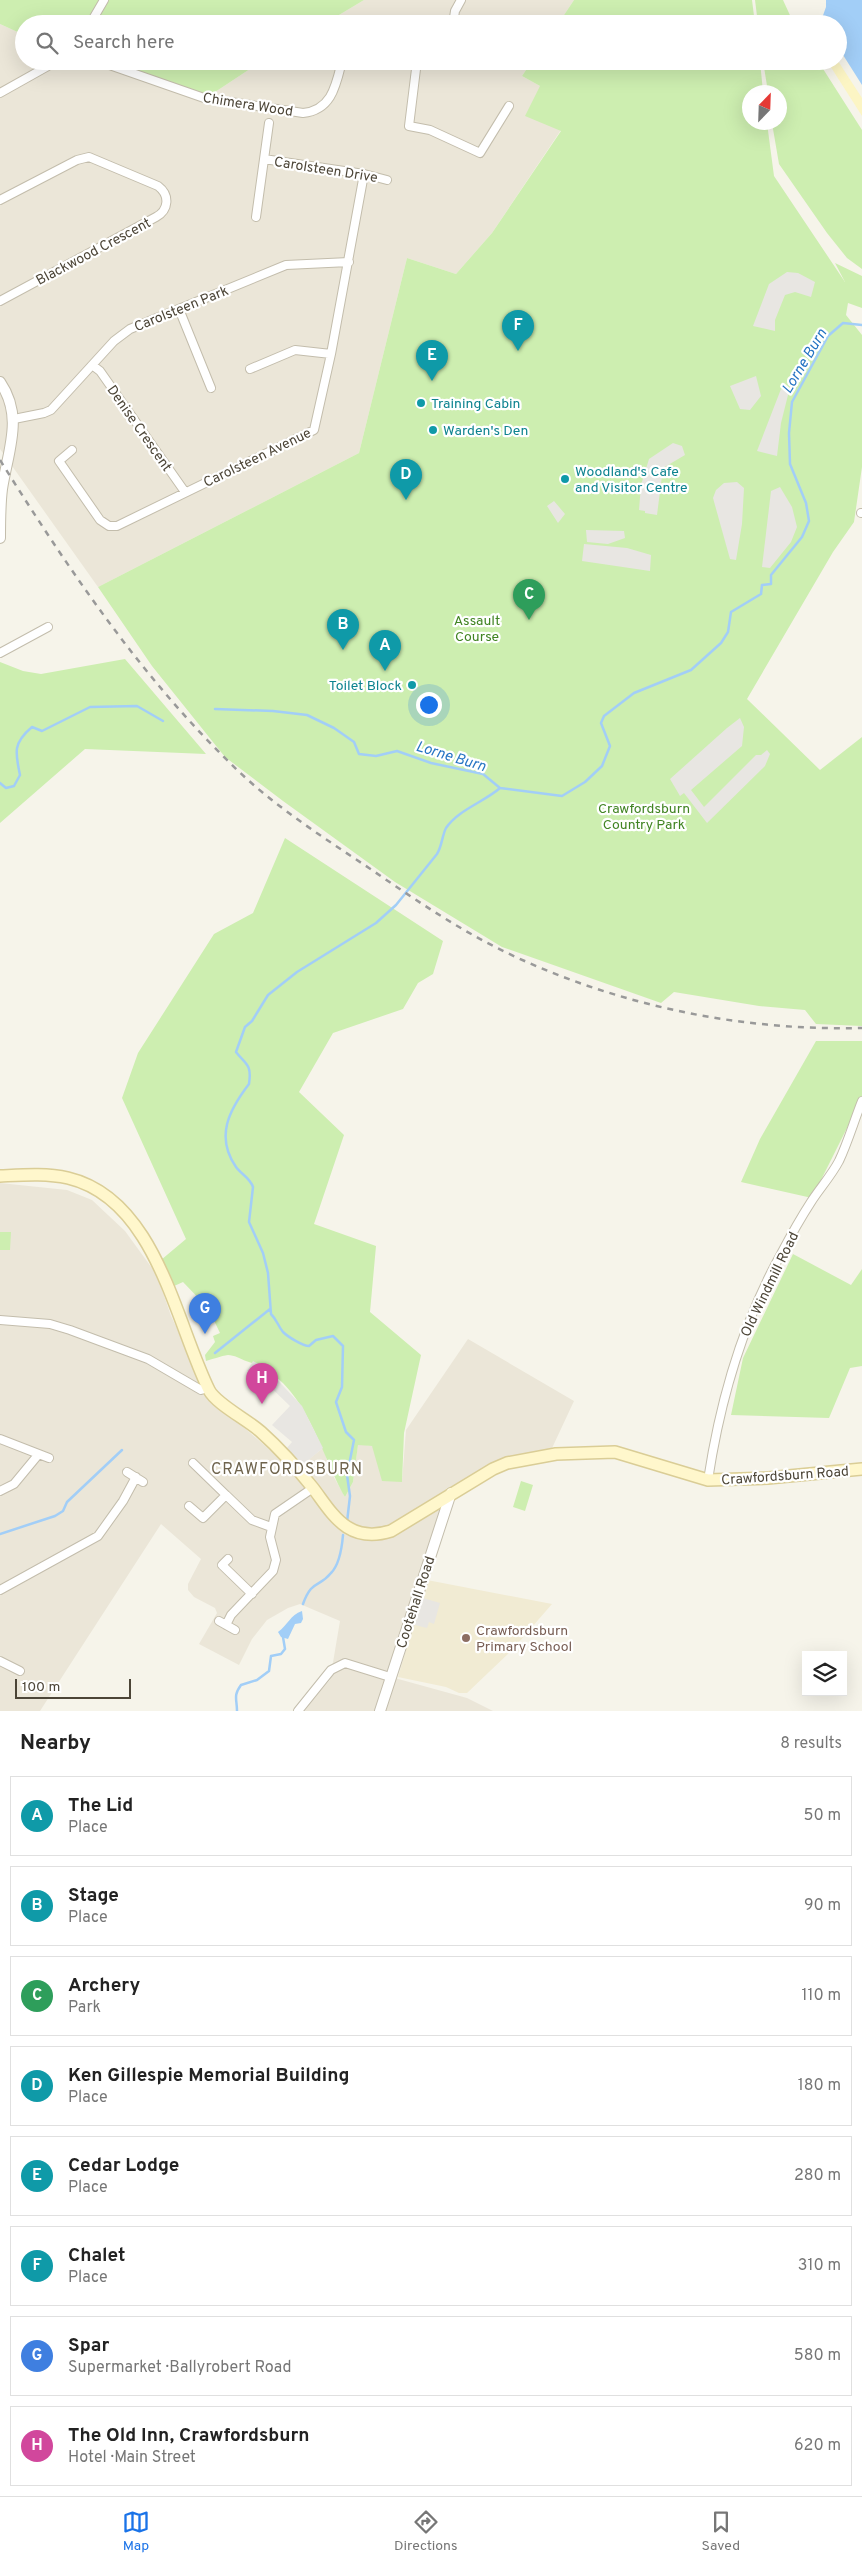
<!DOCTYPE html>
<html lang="en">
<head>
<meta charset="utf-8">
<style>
	:root { --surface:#fff; --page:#f2f2f2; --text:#222; --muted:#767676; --line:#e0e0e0; --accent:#1a73e8 }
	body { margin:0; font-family:Overpass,sans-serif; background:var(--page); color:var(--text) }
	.controls { position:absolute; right:15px; bottom:15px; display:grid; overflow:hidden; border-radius:0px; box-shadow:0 5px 20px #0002 }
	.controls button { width:45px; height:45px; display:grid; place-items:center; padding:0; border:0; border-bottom:1px solid var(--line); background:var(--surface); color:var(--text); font:25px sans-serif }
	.compass { position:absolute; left:742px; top:85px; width:45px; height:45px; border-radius:50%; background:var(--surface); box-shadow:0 5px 20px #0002; rotate:23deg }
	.scale { position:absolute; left:15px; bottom:12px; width:116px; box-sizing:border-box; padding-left:5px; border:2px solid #4c4537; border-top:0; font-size:14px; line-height:18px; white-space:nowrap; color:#4c4537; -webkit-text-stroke:4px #fff; paint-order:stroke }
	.you { position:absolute; left:428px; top:704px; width:18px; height:18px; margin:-12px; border:4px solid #fff; border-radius:50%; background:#1a73e8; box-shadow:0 0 0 8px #1a73e833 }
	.badge { display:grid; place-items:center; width:32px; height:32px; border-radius:50%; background:var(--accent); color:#fff; font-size:16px; font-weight:700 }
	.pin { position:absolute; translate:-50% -41px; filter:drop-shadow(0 1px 2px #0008) }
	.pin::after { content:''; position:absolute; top:26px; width:18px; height:15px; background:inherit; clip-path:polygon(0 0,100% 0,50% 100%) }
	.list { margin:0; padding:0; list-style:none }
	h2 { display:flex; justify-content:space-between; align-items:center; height:65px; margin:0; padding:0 20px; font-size:21px }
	h2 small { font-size:16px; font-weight:400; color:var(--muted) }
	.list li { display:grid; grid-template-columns:32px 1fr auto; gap:15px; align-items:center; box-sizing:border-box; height:80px; margin:0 10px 10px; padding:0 10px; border:1px solid var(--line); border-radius:0px }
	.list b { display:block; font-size:19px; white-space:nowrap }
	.list p { margin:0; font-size:16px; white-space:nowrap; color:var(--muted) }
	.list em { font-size:16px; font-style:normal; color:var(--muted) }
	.icon { flex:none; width:28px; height:28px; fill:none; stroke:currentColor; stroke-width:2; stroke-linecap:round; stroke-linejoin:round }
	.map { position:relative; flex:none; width:862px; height:1711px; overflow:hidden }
	.search { position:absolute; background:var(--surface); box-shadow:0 5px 20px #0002; left:15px; right:15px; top:15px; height:55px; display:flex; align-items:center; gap:12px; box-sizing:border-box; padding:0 18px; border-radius:28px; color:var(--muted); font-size:19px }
	.sheet { height:785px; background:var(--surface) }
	nav { display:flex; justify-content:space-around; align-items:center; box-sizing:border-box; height:70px; border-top:1px solid var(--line); background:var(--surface); font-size:14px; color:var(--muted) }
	nav a { display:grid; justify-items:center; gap:2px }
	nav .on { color:var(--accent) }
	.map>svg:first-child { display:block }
	.residential { fill:#ebe6d8 }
	.education { fill:#f1ebd3 }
	.green { fill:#cdeeb0 }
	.sand { fill:#fcf5c4 }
	.parking { fill:#e8e6e2 }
	.water { fill:#a2cef7 }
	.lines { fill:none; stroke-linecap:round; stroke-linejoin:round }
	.stream { stroke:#a2cef7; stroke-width:2.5 }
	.minor-casing { stroke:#c3bdac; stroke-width:10 }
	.tertiary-casing { stroke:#c3bdac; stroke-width:12 }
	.secondary-casing { stroke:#dacd96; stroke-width:14 }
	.minor { stroke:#fff; stroke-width:8 }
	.tertiary { stroke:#fff; stroke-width:10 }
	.secondary { stroke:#fff7cc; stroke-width:11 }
	.rail { stroke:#999; stroke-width:2.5; stroke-dasharray:6 6; stroke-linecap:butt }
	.culture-dot { fill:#0f9aa8; stroke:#fff; stroke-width:2 }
	.education-dot { fill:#8d6e63; stroke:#fff; stroke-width:2 }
	.labels { text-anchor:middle; stroke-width:4.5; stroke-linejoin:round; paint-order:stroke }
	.street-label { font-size:14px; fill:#4c4537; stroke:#fff }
	.culture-label { font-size:14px; fill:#0d838f; stroke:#fff; text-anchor:start }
	.park-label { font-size:14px; fill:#418423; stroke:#fff }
	.education-label { font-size:14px; fill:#785e54; stroke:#fff; text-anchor:start }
	.water-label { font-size:15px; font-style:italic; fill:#2574c3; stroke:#fff }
	.quarter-label { font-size:16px; letter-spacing:1px; fill:#6f644d; stroke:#fff }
</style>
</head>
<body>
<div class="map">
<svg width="862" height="1711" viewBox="0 0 862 1711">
	<rect width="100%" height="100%" fill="#f6f4ea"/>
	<path class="residential" d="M364,0h210l-16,24h-234z
		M0,24l24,11v26h83l102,35 53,-35h270l-10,15 18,10 21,44 -69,103 -36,41 -49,-16 -48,195 -261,134 -98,-138z
		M0,1183l67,7 25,10 33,31 32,44 14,41 39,82 84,73 29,-23 8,24 14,25 8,-15 5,-38 14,2 30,36 4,-52 62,-91 106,62 -28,60 -49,10 -49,31 -57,175 76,21 26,13h-191l28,-31 10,-59 -40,-17 -12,4 -21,12 -15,19 -13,26 -40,-21 18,-31 -2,-5 -21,-11 -6,-7v-6l13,-25 -40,-35 -121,187h-40z"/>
	<path class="education" d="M427,1580l125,24 -40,46 -45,43h-8l-13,-6 -48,-10z"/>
	<path class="green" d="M0,0h364l-40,24h-300v11l-24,-11z
		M574,0h178l3,24h-197z
		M755,0h28l11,24h-36z
		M107,61h155l-53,35z
		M532,61h228l3,31h-13v30l17,1 7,53 71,106 -10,-19 27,13v32l-14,-5 -2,12 16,20v132l-8,55 -21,30 -86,147 73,71 42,-33v289l-46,-2 -11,-14 -46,-4 -85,-14 -13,11 -159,-56 -107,-65 -112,-81 -58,-44 -73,-91 -54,-79 261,-134 48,-195 49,16 36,-41 69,-102 -36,-15 15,-30 -18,-10z
		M763,61h55l44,69v139l-15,-11 -20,-25 -48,-69 -7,-41 8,-1v-30h-12z
		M125,659l81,95 -121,-5 -85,74v-161l23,9 18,3z
		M285,838l158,103 -10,33 -15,9 -15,26 -70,24 -34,59 45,43 -30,89 62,22 -6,66 51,43 -17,78 -2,49 -20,-1 -10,-35 -14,-1 -5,37 -8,15c-27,-48 -40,-119 -99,-136 -5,-2 -12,-6 -18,-6 -7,1 -15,4 -22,6l-1,-6 10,-13 -2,-6 7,-3 -12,-25 -25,-26 -11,5 -11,-27 25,-21 -64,-141 16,-45 76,-119 39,-21z
		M816,1041h46v57l-50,100 -71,-16 19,-43z
		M0,1232h11l-1,18h-10z
		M793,1254l58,31 11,-16v97l-12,2 -21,50 -98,-3 12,-57z
		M521,1481l12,4 -8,26 -12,-4z"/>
	<path class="sand" d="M827,61h11l24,37v18z"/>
	<path class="parking" d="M787,272l11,1 17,9 -4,15 -16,-5 -10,3 -10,25v11l-22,-5 16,-42z
		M756,376l5,20 -11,14 -10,-1 -10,-23z
		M781,389l8,2 -8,32 -4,33 -20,-5z
		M673,443l9,3 3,9 -22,13 -6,47 -12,-2v-2l-6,-1 2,-25 8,-26z
		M737,482l7,6 -2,36 -6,36 -6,-1 -17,-61 3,-8 8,-7z
		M780,487l12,20 5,20 -6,15 -21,26 -8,-1 9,-76z
		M554,501l11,13 -7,9 -11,-17z
		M586,530l38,1 1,7 -17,6 -21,-2z
		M584,544l43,4 24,7 -1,16 -68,-10z
		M740,718l4,9 -2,19 -51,44 13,17 52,-52h5l6,-5 3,4 -5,12 -58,57 -23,-30 -4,3 -10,-17 57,-51z
		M253,1361l14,8 35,37 21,42 -22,18 -15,-17 6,-7 -20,-17 18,-19 -27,-26 -16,-9z
		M423,1598l17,5 -6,21 -5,-2 -2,6 -12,-3z"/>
	<path class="water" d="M826,0h36v85l-24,-38v-23h-15l-2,-3 5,-14z
		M302,1611l1,8 -2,4 -6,1 -7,15 -7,-2 -3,-5c10,-7 12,-17 24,-21z"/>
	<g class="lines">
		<path class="stream" d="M215,709l58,2 34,4 27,13 20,14 5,12 17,2 21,-5 34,12 52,11 17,14 62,8 23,-14 17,-16 8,-20 -9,-23 3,-7 30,-23 57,-23 30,-27 7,-11 3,-20 30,-18 1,-9 9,-1v-9l31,-38 7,-16 -3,-18 -16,-39 -1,-31 3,-31 36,-66 15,-13 19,2
			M0,783l6,5 8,-2 6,-11c-5,-23 -7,-32 12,-48l10,4 48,-24 47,-1 26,15
			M215,1353l55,-44
			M347,1522l3,-26 -3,-21 7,-35 -8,-8 -10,-30 6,-15 1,-41 -10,-10 -17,4 -7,6c-6,0 -21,-9 -26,-14 -5,-6 -6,-12 -12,-18l-3,-41 -5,-20 -14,-31 4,-35c-3,-9 -12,-13 -17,-20 -21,-30 -7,-57 13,-83 3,-20 -3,-19 -13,-32l9,-25 7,-6 16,-26 29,-23 79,-49 20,-18 41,-51c5,-8 5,-18 9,-26 12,-18 38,-26 54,-40
			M0,1534l55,-18 8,-5 4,-9 55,-52
			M303,1604c9,-25 16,-16 28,-31 9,-9 11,-26 12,-38
			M237,1711c0,-12 -4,-15 4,-26l16,-5 12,-9 2,-15 10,-2 4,-5 -2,-12"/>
		<g class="minor-casing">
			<path id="minor" d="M90,24l14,-24
				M453,24l2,-13 6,-11
				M98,61l106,37 99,15c29,-3 33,-28 39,-52
				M417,61l-8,65 21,4 50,23 29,-47
				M0,93l57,-32
				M264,159l100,15 23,6
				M0,200l77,-40 12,-3 69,29c12,9 11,24 -2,31l-156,84
				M256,217l13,-94
				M179,309l32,79
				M92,365l8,6 85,121
				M250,369l45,-19 36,4
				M14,419l30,-6 7,-3 63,-69 16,-12 156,-64 63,-3
				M72,450l-13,11 41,59 9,6h8l197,-96 17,-76 33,-180
				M861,513h1
				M0,653l48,-26
				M0,1320l50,4 20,6 78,29 53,31 7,-2
				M0,1439l49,19
				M193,1463l33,32
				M127,1472l16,10
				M708,1480c12,-79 34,-156 73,-226 9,-17 19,-35 30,-52 9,-14 20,-26 28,-41 9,-19 15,-40 23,-60
				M0,1491l14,-7 24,-29
				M189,1506l14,12 23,-23 26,25 19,7
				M228,1559l-6,6 30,29
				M0,1590l98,-54 25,-35 13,-24
				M219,1621l16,9
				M226,1625l5,-10 42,-44 3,-11 -6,-23 5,-23 38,-26
				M0,1661l20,10
				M298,1711l33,-41 14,-7 45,14"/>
		</g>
		<g class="tertiary-casing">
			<path id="tertiary" d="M0,382c24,35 8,68 2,107 -2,16 -2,33 -2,49
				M380,1711l71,-218"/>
		</g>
		<g class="secondary-casing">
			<path id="secondary" d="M0,1176c22,-1 46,-3 68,2 88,21 107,143 141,212 7,14 39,30 52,42 19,17 36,36 52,56 10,13 20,30 34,39 14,9 28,9 44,4l102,-62 14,-6 49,-9 59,-2 93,28 60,-2 94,-9"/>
		</g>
		<use href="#minor" class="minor"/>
		<use href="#tertiary" class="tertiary"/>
		<use href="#secondary" class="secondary"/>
		<path class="rail" d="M0,460c67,107 139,214 230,303 41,41 91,73 139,105 48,33 96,66 149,90 107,49 226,73 344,70"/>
	</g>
	<g class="culture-dot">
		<circle cx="421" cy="403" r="5"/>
		<circle cx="433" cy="430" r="5"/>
		<circle cx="565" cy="479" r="5"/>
		<circle cx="412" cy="685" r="5"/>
	</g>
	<circle class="education-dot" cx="466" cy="1638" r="5"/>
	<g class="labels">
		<g class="street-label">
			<text transform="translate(248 104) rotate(9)" y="5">Chimera Wood</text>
			<text transform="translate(326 169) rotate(9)" y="5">Carolsteen Drive</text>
			<text transform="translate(93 251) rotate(-28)" y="5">Blackwood Crescent</text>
			<text transform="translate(181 308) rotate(-22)" y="5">Carolsteen Park</text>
			<text transform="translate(140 428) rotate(55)" y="5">Denise Crescent</text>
			<text transform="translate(257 457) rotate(-26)" y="5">Carolsteen Avenue</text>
			<text transform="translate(769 1284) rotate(-64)" y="5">Old Windmill Road</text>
			<text transform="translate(785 1475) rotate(-4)" y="5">Crawfordsburn Road</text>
			<text transform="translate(415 1602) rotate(-72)" y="5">Cootehall Road</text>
		</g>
		<g class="culture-label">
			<text x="431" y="408">Training Cabin</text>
			<text x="443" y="435">Warden's Den</text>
			<text x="575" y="476">Woodland's Cafe<tspan x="575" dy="16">and Visitor Centre</tspan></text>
			<text x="402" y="690" text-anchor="end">Toilet Block</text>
		</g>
		<g class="park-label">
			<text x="477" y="625">Assault<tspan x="477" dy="16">Course</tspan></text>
			<text x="644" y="813">Crawfordsburn<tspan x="644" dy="16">Country Park</tspan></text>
		</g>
		<g class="education-label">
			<text x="476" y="1635">Crawfordsburn<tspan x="476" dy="16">Primary School</tspan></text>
		</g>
		<g class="water-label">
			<text transform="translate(804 361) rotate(-59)" y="5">Lorne Burn</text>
			<text transform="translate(451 756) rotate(17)" y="5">Lorne Burn</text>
		</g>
		<g class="quarter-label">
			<text x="287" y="1474">CRAWFORDSBURN</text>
		</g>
	</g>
</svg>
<div class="controls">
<button><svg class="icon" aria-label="layers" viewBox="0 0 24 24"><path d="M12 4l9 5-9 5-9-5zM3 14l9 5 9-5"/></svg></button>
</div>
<svg class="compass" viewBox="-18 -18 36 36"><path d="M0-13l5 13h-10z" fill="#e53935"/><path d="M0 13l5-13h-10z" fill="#767676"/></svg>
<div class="scale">100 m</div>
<div class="you"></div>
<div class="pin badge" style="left:385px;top:671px;background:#0f9aa8">A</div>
<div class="pin badge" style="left:343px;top:650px;background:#0f9aa8">B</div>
<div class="pin badge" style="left:529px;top:620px;background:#2e9e5b">C</div>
<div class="pin badge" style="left:406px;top:500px;background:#0f9aa8">D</div>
<div class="pin badge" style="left:432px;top:381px;background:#0f9aa8">E</div>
<div class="pin badge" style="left:518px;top:351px;background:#0f9aa8">F</div>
<div class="pin badge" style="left:205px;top:1334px;background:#3f7fe0">G</div>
<div class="pin badge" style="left:262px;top:1404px;background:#d1479c">H</div>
<div class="search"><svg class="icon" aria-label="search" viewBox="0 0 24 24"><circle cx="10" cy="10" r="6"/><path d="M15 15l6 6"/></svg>Search here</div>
</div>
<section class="sheet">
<h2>Nearby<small>8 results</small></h2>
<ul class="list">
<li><span class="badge" style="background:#0f9aa8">A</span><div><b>The Lid</b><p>Place</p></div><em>50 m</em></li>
<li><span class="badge" style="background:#0f9aa8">B</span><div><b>Stage</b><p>Place</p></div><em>90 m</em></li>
<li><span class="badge" style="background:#2e9e5b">C</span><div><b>Archery</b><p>Park</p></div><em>110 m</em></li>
<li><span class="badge" style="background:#0f9aa8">D</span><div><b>Ken Gillespie Memorial Building</b><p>Place</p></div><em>180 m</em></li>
<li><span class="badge" style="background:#0f9aa8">E</span><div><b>Cedar Lodge</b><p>Place</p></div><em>280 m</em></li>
<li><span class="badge" style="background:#0f9aa8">F</span><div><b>Chalet</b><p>Place</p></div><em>310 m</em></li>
<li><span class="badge" style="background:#3f7fe0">G</span><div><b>Spar</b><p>Supermarket · Ballyrobert Road</p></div><em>580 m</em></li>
<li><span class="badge" style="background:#d1479c">H</span><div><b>The Old Inn, Crawfordsburn</b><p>Hotel · Main Street</p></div><em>620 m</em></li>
</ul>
</section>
<nav>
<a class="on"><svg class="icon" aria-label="map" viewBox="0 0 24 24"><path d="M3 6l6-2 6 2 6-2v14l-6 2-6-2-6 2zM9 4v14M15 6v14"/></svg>Map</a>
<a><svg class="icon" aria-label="directions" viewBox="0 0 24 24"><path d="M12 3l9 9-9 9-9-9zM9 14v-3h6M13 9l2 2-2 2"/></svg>Directions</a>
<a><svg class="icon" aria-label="saved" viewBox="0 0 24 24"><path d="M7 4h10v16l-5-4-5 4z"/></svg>Saved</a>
</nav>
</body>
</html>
